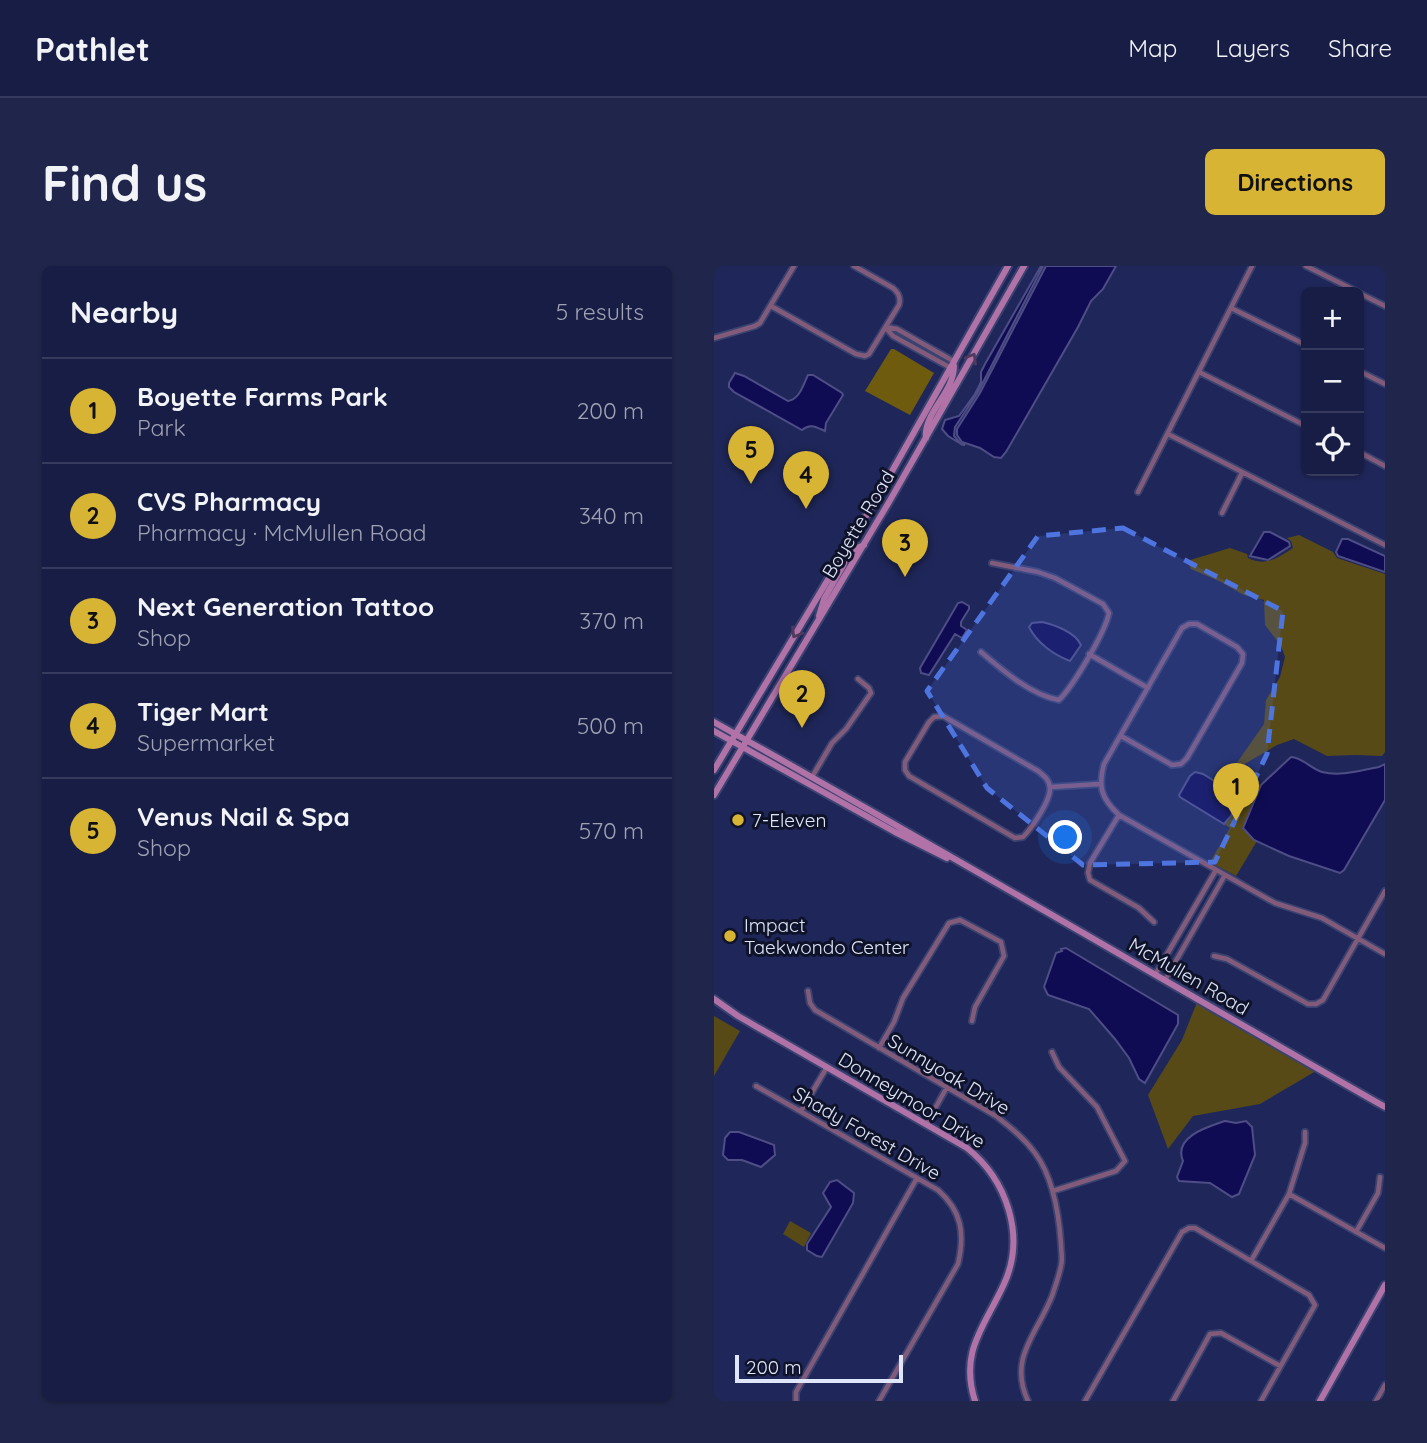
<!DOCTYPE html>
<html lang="en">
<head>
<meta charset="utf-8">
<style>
	:root { --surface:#171d44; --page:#20264b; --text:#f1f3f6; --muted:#9ea2b2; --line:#363b5d; --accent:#d8b434 }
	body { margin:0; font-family:Quicksand,sans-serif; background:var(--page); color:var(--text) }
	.controls { position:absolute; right:21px; top:21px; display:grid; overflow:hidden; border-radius:10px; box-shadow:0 2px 5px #0004 }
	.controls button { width:63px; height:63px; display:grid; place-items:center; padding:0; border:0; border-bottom:2px solid var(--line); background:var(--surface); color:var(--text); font:35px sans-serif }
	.scale { position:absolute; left:21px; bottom:18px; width:168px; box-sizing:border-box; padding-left:7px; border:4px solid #e0e6f9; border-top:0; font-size:19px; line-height:24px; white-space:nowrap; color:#e0e6f9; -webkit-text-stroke:5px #0f132a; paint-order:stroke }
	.you { position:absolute; left:352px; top:572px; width:24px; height:24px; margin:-18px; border:5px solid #fff; border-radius:50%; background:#1a73e8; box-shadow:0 0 0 10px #1a73e833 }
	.badge { display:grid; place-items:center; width:46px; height:46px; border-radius:50%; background:var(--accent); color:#111; font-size:23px; font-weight:700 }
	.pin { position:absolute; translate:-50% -58px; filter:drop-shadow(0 2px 4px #0008) }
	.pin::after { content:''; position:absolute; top:37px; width:24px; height:21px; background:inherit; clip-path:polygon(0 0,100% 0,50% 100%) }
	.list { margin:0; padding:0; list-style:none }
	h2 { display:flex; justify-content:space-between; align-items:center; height:91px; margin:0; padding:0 28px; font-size:30px }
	h2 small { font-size:23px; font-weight:400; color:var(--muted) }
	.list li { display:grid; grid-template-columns:46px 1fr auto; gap:21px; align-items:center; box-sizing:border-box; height:105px; padding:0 28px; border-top:2px solid var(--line) }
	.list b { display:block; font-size:26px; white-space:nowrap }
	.list p { margin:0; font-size:23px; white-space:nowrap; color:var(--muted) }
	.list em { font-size:23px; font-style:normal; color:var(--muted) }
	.icon { flex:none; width:38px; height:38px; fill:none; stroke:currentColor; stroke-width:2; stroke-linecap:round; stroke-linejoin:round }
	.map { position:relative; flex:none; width:671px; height:1135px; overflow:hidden; border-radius:10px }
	header { display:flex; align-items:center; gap:42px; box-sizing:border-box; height:98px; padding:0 35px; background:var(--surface); border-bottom:2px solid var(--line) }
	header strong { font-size:33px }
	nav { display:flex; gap:38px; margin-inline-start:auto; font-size:24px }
	.intro { display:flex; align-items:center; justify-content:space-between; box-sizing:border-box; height:168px; padding:0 42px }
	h1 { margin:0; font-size:49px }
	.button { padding:18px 32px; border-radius:10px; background:var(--accent); color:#111; font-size:24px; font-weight:700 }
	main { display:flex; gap:42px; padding:0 42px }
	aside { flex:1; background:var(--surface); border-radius:10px; box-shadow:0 2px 5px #0004 }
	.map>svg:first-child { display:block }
	.green { fill:#584a17 }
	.forest { fill:#6f5b0e }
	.water { fill:#0f0c54; stroke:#4e4d86; stroke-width:2 }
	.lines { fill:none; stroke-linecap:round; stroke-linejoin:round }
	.street-casing { stroke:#3a4270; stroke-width:8 }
	.secondary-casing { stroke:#3a4270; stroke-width:10 }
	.street { stroke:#825b7b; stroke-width:4.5 }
	.secondary { stroke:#b173a7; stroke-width:6 }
	.oneway { stroke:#50395c }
	.marked { fill:#4e74e0; fill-opacity:0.2; stroke:#4e74e0; stroke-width:5; stroke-dasharray:14 9; stroke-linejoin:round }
	.poi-dot { fill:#d8b434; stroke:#0f132a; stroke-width:2.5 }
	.labels { text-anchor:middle; stroke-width:6; stroke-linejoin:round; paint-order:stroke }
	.street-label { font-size:19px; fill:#e0e6f9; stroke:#0f132a }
	.poi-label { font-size:19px; fill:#e0e6f9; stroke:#0f132a; text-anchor:start }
</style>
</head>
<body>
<header>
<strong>Pathlet</strong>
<nav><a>Map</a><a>Layers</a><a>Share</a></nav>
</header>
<div class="intro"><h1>Find us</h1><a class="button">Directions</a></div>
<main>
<aside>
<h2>Nearby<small>5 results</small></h2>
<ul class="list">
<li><span class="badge">1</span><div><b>Boyette Farms Park</b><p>Park</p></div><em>200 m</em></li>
<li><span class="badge">2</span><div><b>CVS Pharmacy</b><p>Pharmacy · McMullen Road</p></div><em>340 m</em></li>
<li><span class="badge">3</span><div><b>Next Generation Tattoo</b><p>Shop</p></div><em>370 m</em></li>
<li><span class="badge">4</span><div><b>Tiger Mart</b><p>Supermarket</p></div><em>500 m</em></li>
<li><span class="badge">5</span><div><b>Venus Nail &amp; Spa</b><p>Shop</p></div><em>570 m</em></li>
</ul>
</aside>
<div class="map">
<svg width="671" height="1135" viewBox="0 0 671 1135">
	<rect width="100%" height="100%" fill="#1f275a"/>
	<path class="green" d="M585,269l34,17 4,6 48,16v178l-3,4 -27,-1 -28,1 -33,-17 -17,6 -34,20 -7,-1 28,-40 2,-24 14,-23 5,-20 -4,-11 -16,-21 -1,-25 -20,-5 -25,-14 -28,-12 -4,-8 43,-13 17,6 1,4c18,9 29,0 45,-10l-2,-7 -4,-3z
		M521,502l3,5 23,12 -6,15 -1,40 3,1 -21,35 -26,-14 20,-34 -6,-4 7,-8 4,-22 -11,-7z
		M483,736l119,69 -56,33 -67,12 -25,33 -20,-54 34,-55z
		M0,750l26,15 -26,45z
		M76,955l21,12 -7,14 -21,-13z"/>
	<path class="forest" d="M177,83h3l40,24 -24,42 -45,-24z"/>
	<path class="water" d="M327,0h2l-65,126 -23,35 -1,9 7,8 4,1h-2l-15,-9 -6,-7 3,-9 14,-4 16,-22 6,-12v-10l4,-8z
		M332,0h70l-13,23 -12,12 -13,26 -72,125 -5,6 -7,-1 -14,-9 -18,-6 -5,-7v-6l23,-36z
		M21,107l9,3 44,25c12,-2 15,-16 20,-26h5l29,18 1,2 -17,28 -1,8c-9,-4 -15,-8 -23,-1l-68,-38 -5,-5v-4z
		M550,266h6l19,10 1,4 -22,14 -18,-4z
		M628,273h6l37,17v16l-47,-16 -2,-4z
		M248,336l7,4v3l-8,13v4l6,4 -5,8 -7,-4 -26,41 -8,-2 -1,-5 38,-65z
		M328,356c13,3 33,10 39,23l-11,16c-16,-6 -33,-18 -41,-34l3,-4z
		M577,491c11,0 20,12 31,15 19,5 39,-2 57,-5l6,-3v36l-41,70 -4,3 -51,-17 -35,-16 -11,-12 18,-43z
		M481,506l8,2 32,20 4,4 -8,18 -7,8 -44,-27 -1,-2 11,-19z
		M352,682l112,67v9l-33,59 -6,-4 -10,-21 -14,-19 -26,-30 -41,-14 -4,-8 12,-34 6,-2 -1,-2z
		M511,855l11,2 10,-2 6,6 3,28 -16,39 -7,3 -22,-14 -31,-2 -2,-4 6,-16c-10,-24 24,-34 42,-40z
		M16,866h9l35,13 1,10 -14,12 -19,-7h-14l-5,-5 2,-17z
		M123,914l17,13 -1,10 -31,54 -5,-1 -10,-6v-6l24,-37 -8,-14 7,-11z"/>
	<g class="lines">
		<g class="street-casing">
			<path id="street" d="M592,0l52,26
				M645,27l26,13
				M57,40l85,48 9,2 4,-2 30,-49c2,-7 0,-12 -6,-17l-39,-22
				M517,42l75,37
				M172,61l11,2 58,33
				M172,62l7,8 58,32
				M0,72l41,-12 5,-3 34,-57
				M645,105l26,13
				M485,106l107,54
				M454,168l217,111
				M645,186l26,14
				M424,226l114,-226
				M508,247l20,-40
				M267,386c21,18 50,43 78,48 14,-14 46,-67 50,-87l-6,-9 -48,-26 -17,-6 -46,-9
				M375,388l59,34
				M229,450l95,55c6,5 12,9 12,18 0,12 -18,39 -27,48l-8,1 -106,-62 -4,-6v-8l24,-40 5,-5z
				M407,470l51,29 9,-1 6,-6 55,-95 1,-9 -6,-7 -40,-23h-8l-7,4 -78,136c-6,23 -3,34 15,51l156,88 47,15 63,36
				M98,511l20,-34 14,-14 25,-36 -2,-5 -11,-9
				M337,521l49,-3
				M405,549l-29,48 -2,10 2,7 49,28 15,14
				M500,690l13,3 81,45h8l7,-4 62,-109
				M441,709l61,-105
				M451,714l60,-105
				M94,725l2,12 5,7 181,106c14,11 28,22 39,37 18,24 24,62 26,91 0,7 2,15 0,22 -2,10 -6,21 -9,30 -15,38 -44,62 -24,105
				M165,782l15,-26 9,-24 46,-75 11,-3 41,22 3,14 -29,51 -3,14
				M338,786l7,15 38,40 28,54 -9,10 -63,20
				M42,820l182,104c24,21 27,44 20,74l-79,137
				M87,845l26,-44
				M213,857l20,-36
				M575,928l96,54
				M642,966l22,-39 2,-16
				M537,995l38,-67 16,-51v-11
				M82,1135v-9l121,-214
				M371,1135l97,-169 7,-4h6l114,67 6,10 -54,96
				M459,1135l37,-67 11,-1 59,33
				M662,1135l9,-16"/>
		</g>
		<g class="secondary-casing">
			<path id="secondary" d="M212,172c-3,-25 28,-45 28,-72
				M129,288l21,-9
				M105,350l5,-17 20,-35 1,-6 -2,-4
				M0,456c225,126 447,257 671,385
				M0,465l181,101 52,26
				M0,504l164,-274 130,-230
				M0,529l175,-293 135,-236
				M0,733l24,17 229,132c40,32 59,88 37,136 -19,42 -45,67 -29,117
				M606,1135l65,-116"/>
		</g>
		<use href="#street" class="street"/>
		<use href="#secondary" class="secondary"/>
	</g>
	<defs><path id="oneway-chevron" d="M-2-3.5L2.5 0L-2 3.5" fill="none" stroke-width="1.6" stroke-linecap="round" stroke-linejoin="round" transform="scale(1.75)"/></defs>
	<g class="oneway">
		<use href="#oneway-chevron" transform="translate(258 92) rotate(-60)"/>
		<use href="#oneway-chevron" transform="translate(82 367) rotate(121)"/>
	</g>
	<path class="marked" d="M409,262l160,83 -16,143 -52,108 -132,3 -96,-77 -60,-97 111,-155z"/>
	<g class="poi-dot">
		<circle cx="24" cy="554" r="7"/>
		<circle cx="16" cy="670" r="7"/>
	</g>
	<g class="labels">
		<g class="street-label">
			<text transform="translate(144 258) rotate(-59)" y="7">Boyette Road</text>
			<text transform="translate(475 710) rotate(30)" y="7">McMullen Road</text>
			<text transform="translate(235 808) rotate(31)" y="7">Sunnyoak Drive</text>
			<text transform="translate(198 834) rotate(31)" y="7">Donneymoor Drive</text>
			<text transform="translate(153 867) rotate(30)" y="7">Shady Forest Drive</text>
		</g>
		<g class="poi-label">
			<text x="38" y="561">7-Eleven</text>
			<text x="30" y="666">Impact<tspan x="30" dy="22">Taekwondo Center</tspan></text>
		</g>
	</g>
</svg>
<div class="controls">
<button>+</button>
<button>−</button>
<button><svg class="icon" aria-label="locate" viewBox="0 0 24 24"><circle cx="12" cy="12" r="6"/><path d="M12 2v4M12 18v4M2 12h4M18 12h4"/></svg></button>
</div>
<div class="scale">200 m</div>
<div class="you"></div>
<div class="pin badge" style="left:522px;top:555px">1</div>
<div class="pin badge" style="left:88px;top:462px">2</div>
<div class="pin badge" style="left:191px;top:311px">3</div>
<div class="pin badge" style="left:92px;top:243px">4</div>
<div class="pin badge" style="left:37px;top:218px">5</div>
</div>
</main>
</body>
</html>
